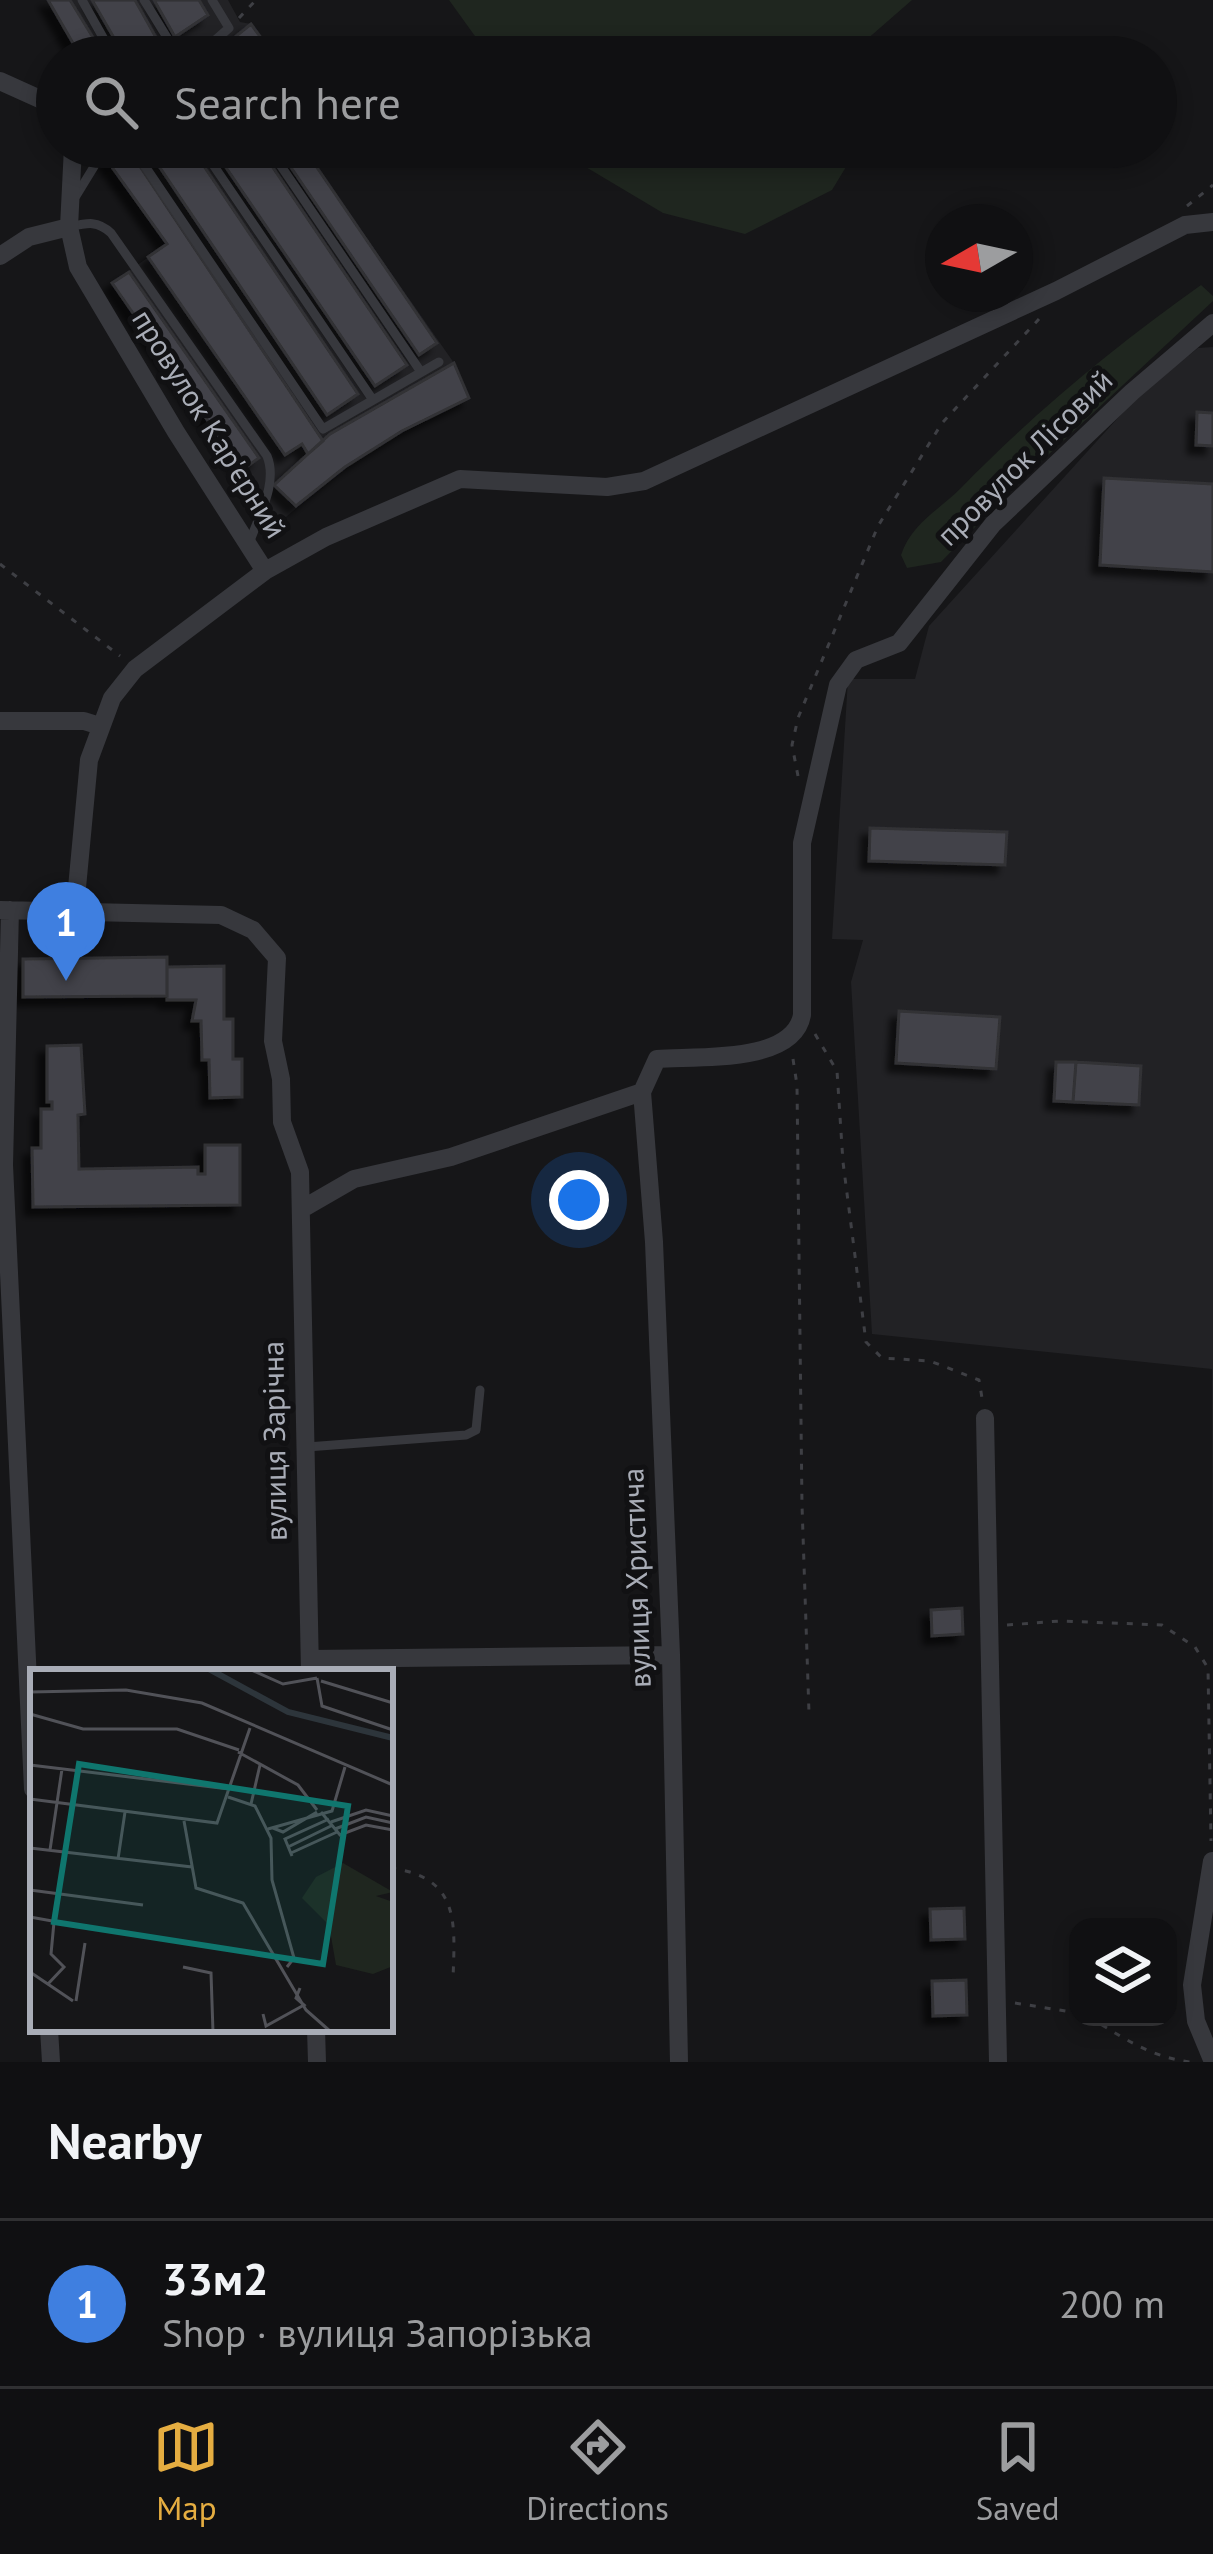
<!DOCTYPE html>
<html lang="en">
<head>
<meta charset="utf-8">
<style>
	:root { --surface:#101012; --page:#19191b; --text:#f1f3f6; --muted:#9c9d9f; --line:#303032; --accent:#e5ad41 }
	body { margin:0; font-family:"PT Sans",sans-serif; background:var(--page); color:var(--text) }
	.controls { position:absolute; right:36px; bottom:36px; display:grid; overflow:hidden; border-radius:24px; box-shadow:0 6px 18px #0003 }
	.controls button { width:108px; height:108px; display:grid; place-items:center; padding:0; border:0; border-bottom:3px solid var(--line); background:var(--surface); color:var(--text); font:60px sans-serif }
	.compass { position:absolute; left:925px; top:204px; width:108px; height:108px; border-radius:50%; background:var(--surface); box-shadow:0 6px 18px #0003; rotate:261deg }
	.you { position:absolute; left:579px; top:1200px; width:42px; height:42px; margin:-30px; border:9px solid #fff; border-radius:50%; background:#1a73e8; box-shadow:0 0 0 18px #1a73e833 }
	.badge { display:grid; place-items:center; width:78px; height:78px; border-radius:50%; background:var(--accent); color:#fff; font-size:39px; font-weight:700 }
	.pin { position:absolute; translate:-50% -99px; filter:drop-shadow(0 3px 6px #0008) }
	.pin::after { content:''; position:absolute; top:63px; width:42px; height:36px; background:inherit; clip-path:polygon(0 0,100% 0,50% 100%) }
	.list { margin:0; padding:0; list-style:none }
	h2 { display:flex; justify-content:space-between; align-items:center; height:156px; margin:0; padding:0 48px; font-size:51px }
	h2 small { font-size:39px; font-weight:400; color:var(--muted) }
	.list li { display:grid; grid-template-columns:78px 1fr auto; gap:36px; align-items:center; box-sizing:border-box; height:168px; padding:0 48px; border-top:3px solid var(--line) }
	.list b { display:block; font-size:45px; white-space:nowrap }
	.list p { margin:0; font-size:39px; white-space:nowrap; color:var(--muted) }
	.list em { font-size:39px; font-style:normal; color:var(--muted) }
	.icon { flex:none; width:66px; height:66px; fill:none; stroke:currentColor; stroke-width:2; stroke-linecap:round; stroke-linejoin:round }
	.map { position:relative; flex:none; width:1213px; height:2062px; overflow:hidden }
	.search { position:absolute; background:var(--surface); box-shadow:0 6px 18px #0003; left:36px; right:36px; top:36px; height:132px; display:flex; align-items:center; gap:30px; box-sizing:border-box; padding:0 42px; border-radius:66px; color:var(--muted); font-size:45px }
	.sheet { height:324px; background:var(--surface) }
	nav { display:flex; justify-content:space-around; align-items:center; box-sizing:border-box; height:168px; border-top:3px solid var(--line); background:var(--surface); font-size:33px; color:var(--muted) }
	nav a { display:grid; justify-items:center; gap:6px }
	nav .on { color:var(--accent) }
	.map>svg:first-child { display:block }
	.built { fill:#222225 }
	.green { fill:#1f261f }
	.building { fill:#434348; stroke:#303034; stroke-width:3; filter:url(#shadow) }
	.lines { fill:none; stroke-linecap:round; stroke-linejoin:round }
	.path { stroke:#3e3f44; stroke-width:3; stroke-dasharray:6 9; stroke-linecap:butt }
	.service { stroke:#37383d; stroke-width:9 }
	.minor { stroke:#37383d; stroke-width:18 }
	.labels { text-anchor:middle; stroke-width:10; stroke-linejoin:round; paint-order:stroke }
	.street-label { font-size:30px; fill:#a9adb7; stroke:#111113 }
	.inset-river { fill:none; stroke:#2d353b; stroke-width:6 }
	.inset-road { fill:none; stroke:#515258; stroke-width:3 }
	.view { fill:#0f766e; fill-opacity:0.15; stroke:#0f766e; stroke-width:6 }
	.inset-edge { fill:none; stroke:#a9adb7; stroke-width:6 }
</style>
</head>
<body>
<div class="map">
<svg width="1213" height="2062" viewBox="0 0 1213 2062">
	<defs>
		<filter id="shadow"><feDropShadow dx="-8" dy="8" stdDeviation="3" flood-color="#0009"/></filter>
	</defs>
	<rect width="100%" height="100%" fill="#161618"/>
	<path class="built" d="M48,0h180l12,22 11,2 24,33h-194z
		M99,147h204l151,216 15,35 -67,33 -57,36 -65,55 -168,-239 55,-39z
		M1213,347v1288l-1,-266 -340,-35 -21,-352 12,-42 -31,-1 16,-260h67l14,-53 207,-228 62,-50z"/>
	<path class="green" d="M449,0h463l-47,41 -8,16h-367z
		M561,147h297l-26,43 -87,44 -82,-21 -94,-56z
		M1201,285l12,11v5l-195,182 -77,79 -34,6 -6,-13c11,-32 37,-44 60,-67 73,-75 154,-142 240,-203z"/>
	<path class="building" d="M48,0h22l35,57h-24z
		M92,0h43l32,57h-42z
		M154,0h45l9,15 -33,22z
		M251,24l24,33h-59l-2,-3z
		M116,147h11l196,294 -15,13 -6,-10 -17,11 -137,-198 19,-13 -63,-88z
		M146,147h45l167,247 -31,21z
		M212,147h47l148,218 -32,21z
		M277,147h26l134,196 -18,12z
		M129,272l130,186 -17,12 -130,-187z
		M454,363l15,35 -67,33 -57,36 -49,39 -22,-21 56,-51z
		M1197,412l16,1v33l-17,-1z
		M1104,478l109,6v88l-113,-7z
		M870,828l137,4 -2,33 -136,-4z
		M167,957v39l-144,1v-38z
		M224,966v53h9v40h9v38l-32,1 -1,-38h-7l-1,-39h-9l4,-21h-29v-33z
		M899,1011l101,6 -4,52 -100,-6z
		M81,1045l4,69 -7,1 1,54 119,-2v7h7v-29h35v60l-207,2 -1,-59h9v-39h11v-7h-5v-56z
		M1056,1062h20l-3,40 -19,-1z
		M1076,1062l65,4 -2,39 -66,-3z
		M962,1608l1,26 -31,2 -1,-26z
		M964,1908l1,31 -34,1 -1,-31z
		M966,1980l1,35 -34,1 -1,-35z"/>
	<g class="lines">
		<path class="path" d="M239,18l17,-18
			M1187,206l26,-21
			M0,564l120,92
			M798,776l-6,-31 6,-27 80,-192 64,-103 97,-104
			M815,1034l22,37 6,91 23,180 16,16 48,3 49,19 3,18
			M793,1059l4,26 5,420 7,208
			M1007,1625l53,-4 102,4 33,22 13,21 3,173
			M390,1868c70,9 65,54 63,111
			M1015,2003l63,10
			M1089,2017c33,20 61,40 101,45"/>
		<path class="service" d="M82,0l32,57
			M144,0l35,57
			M196,57l33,-29 -17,-28
			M132,147l191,282 116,-67
			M201,147l172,253
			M268,147l153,225
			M76,196l30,-49
			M69,227c18,-4 28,-7 42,6l156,223c11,27 -8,59 -17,85
			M307,1447l159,-12 10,-5 4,-40"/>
		<path class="minor" d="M0,81l42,19 15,11
			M73,147l-4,80 9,40 98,165 89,139
			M0,256l29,-19 40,-10
			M0,721h84l16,5
			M75,909l14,-149 23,-62 23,-29 130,-98 61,-34 134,-58 147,8 37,-6 412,-190 129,-66 28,-3
			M0,910l221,5 32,15 24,28 -4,83 8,38 1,43 18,50 10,500
			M10,910l-6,255 29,624
			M642,1092l12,150 17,413 8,407
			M302,1209l52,-30 97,-22 191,-65 15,-33c40,-3 136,5 145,-44v-172l36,-158 18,-25 43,-17 94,-119 139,-132 81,-69
			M985,1418l13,644
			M310,1659l361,-4
			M1212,1861l-20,124 4,36 17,41
			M49,2029l2,33
			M316,2029l1,33"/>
	</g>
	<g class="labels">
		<g class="street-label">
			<text transform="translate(209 424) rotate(58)" y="10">провулок Кар'єрний</text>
			<text transform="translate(1025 458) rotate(-45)" y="10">провулок Лісовий</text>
			<text transform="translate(275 1441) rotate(-91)" y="10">вулиця Зарічна</text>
			<text transform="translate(637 1578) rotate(-92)" y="10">вулиця Христича</text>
		</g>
	</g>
	<g transform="translate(30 1669)">
		<rect width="363" height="363" fill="#161618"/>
		<path d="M313,194l50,29 -17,4 17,6v64l-20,8 -37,-9 -7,-40 -27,-27 14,-21z" fill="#1f261f"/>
		<path class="inset-river" d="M179,0l79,43 105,26"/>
		<path class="inset-road" d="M219,0l34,15 34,-6M287,9l5,28 71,24M291,12l72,22M0,23l96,-2 76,13 191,82M0,45l53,15h94l62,21M208,83l60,33 19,25M0,96l199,24M198,128l27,9 16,32 1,42 22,78 -7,9M0,130l187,24 33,-95M221,135l9,-39M291,143l19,23 26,-10 27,5M154,152l12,67 47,15 63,107 25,22M301,153l35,-12 27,6M243,159l10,4 34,-20M238,160l64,-18 13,-44M305,160l31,-12 27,6M258,178l45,-22M0,179l162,19M20,181l12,-81M261,184l46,-21M262,187l-7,-17 44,-20M88,190l7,-47M0,221l113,15M0,248l50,9M153,298l28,6 2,59M0,303l43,29M17,316l17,-18 -13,-13 3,-32M46,332l9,-58M233,345l3,12 38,-21 -8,-7 4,-10"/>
		<path class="view" d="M49,95l269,42 -25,158 -269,-42z"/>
		<rect width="363" height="363" class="inset-edge"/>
	</g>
</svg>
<div class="controls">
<button><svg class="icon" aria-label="layers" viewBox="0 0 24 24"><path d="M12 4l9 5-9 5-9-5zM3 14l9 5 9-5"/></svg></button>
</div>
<svg class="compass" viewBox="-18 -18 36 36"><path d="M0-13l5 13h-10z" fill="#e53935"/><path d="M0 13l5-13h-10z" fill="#9c9d9f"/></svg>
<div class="you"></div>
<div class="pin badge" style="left:66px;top:981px;background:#3f7fe0">1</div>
<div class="search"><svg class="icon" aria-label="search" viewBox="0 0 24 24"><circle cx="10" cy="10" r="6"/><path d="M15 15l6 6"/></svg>Search here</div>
</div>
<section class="sheet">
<h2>Nearby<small></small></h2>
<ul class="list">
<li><span class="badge" style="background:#3f7fe0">1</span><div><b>33м2</b><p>Shop · вулиця Запорізька</p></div><em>200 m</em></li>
</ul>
</section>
<nav>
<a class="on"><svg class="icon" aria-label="map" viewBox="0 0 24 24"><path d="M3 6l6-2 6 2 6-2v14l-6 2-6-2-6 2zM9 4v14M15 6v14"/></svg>Map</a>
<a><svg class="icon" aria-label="directions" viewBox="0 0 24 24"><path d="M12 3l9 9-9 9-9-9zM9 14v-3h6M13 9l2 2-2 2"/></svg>Directions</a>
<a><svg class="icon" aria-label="saved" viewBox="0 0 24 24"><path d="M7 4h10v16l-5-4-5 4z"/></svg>Saved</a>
</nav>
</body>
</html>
